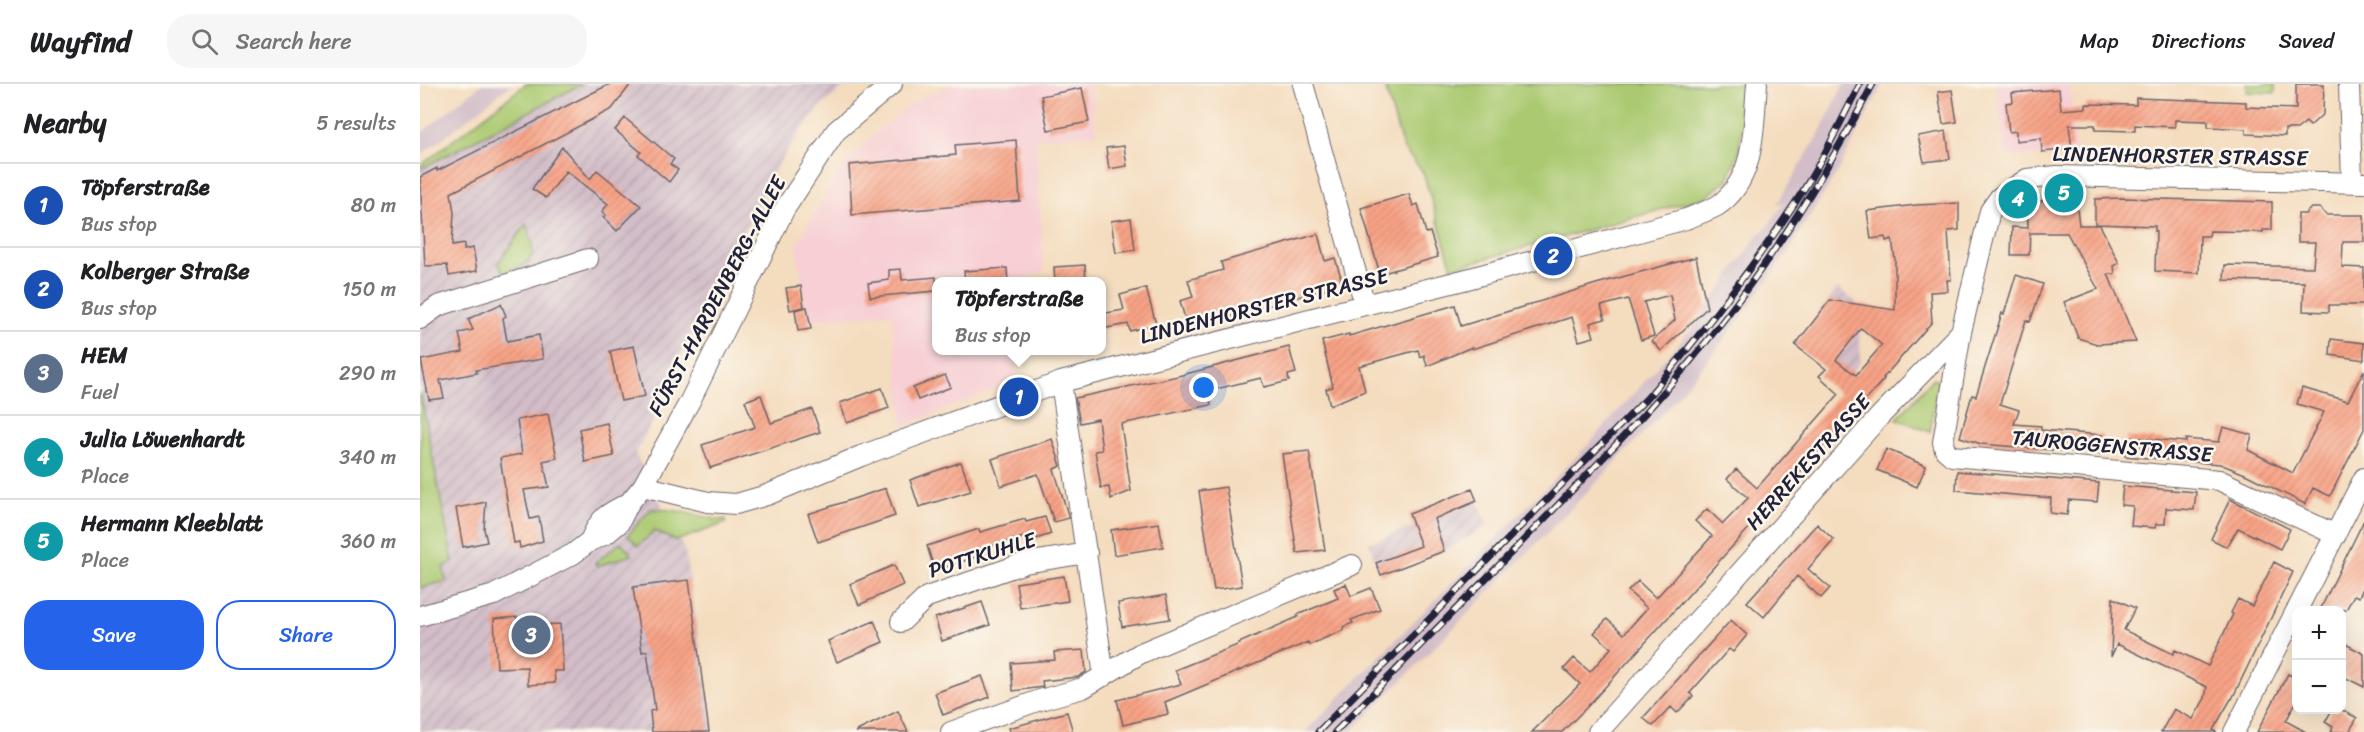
<!DOCTYPE html>
<html lang="en">
<head>
<meta charset="utf-8">
<style>
	:root { --surface:#fff; --page:#f6f6f6; --text:#202124; --muted:#757577; --line:#e0e0e0; --accent:#2563eb }
	body { margin:0; font-family:Sriracha,sans-serif; background:var(--page); color:var(--text) }
	.controls { position:absolute; right:18px; bottom:18px; display:grid; overflow:hidden; border-radius:12px; box-shadow:0 6px 24px #0002 }
	.controls button { width:54px; height:54px; display:grid; place-items:center; padding:0; border:0; border-bottom:2px solid var(--line); background:var(--surface); color:var(--text); font:30px sans-serif }
	.you { position:absolute; left:784px; top:304px; width:21px; height:21px; margin:-15px; border:4px solid #fff; border-radius:50%; background:#1a73e8; box-shadow:0 0 0 9px #1a73e833 }
	.badge { display:grid; place-items:center; width:39px; height:39px; border-radius:50%; background:var(--accent); color:#fff; font-size:20px; font-weight:700 }
	.pin { position:absolute; translate:-50% -50%; border:3px solid #fff; box-shadow:0 2px 6px #0006 }
	.popup { position:absolute; left:512px; top:193px; width:174px; height:78px; box-sizing:border-box; display:grid; place-content:center; border-radius:12px; background:var(--surface); filter:drop-shadow(0 2px 4px #0005); font-size:20px; white-space:nowrap; color:var(--muted) }
	.popup b { font-size:22px; color:var(--text) }
	.popup::after { content:''; position:absolute; left:50%; top:100%; margin-left:-12px; border:12px solid transparent; border-top-color:var(--surface) }
	.list { margin:0; padding:0; list-style:none }
	h2 { display:flex; justify-content:space-between; align-items:center; height:78px; margin:0; padding:0 24px; font-size:26px }
	h2 small { font-size:20px; font-weight:400; color:var(--muted) }
	.list li { display:grid; grid-template-columns:39px 1fr auto; gap:18px; align-items:center; box-sizing:border-box; height:84px; padding:0 24px; border-top:2px solid var(--line) }
	.list b { display:block; font-size:22px; white-space:nowrap }
	.list p { margin:0; font-size:20px; white-space:nowrap; color:var(--muted) }
	.list em { font-size:20px; font-style:normal; color:var(--muted) }
	.actions { display:flex; gap:12px; padding:18px 24px }
	.actions a { flex:1; padding:14px 0; border:2px solid var(--accent); border-radius:24px; text-align:center; font-size:21px; color:var(--accent) }
	.actions .main { background:var(--accent); color:#fff }
	.icon { flex:none; width:33px; height:33px; fill:none; stroke:currentColor; stroke-width:2; stroke-linecap:round; stroke-linejoin:round }
	.map { position:relative; flex:none; width:1944px; height:648px; overflow:hidden }
	header { display:flex; align-items:center; gap:36px; box-sizing:border-box; height:84px; padding:0 30px; background:var(--surface); border-bottom:2px solid var(--line) }
	header strong { font-size:28px }
	nav { display:flex; gap:33px; margin-inline-start:auto; font-size:21px }
	.search { width:420px; height:54px; background:var(--page); display:flex; align-items:center; gap:15px; box-sizing:border-box; padding:0 21px; border-radius:24px; color:var(--muted); font-size:22px }
	main { display:flex }
	aside { flex:1; background:var(--surface) }
	.map>svg:first-child { display:block }
	.built { fill:#f7cfd4 }
	.industrial { fill:url(#industrial-furrows) }
	.railway { fill:#d2bdc8 }
	.green { fill:#aac970; stroke:#667656; stroke-width:1.5 }
	.building { fill:url(#building-hatch); fill-rule:evenodd }
	.lines { fill:none; stroke-linecap:round; stroke-linejoin:round }
	.minor-casing { stroke:#6c6369; stroke-width:22 }
	.minor { stroke:#fff; stroke-width:20 }
	.rail-casing { stroke:#22223b; stroke-width:7 }
	.rail { stroke:#fbf7ec; stroke-width:4.5; stroke-dasharray:14; stroke-linecap:butt }
	.labels { text-anchor:middle; stroke-width:5; stroke-linejoin:round; paint-order:stroke }
	.street-label { font-size:21px; fill:#22223b; stroke:#fbf7ec }
</style>
</head>
<body>
<header>
<strong>Wayfind</strong>
<div class="search"><svg class="icon" aria-label="search" viewBox="0 0 24 24"><circle cx="10" cy="10" r="6"/><path d="M15 15l6 6"/></svg>Search here</div>
<nav><a>Map</a><a>Directions</a><a>Saved</a></nav>
</header>
<main>
<aside>
<h2>Nearby<small>5 results</small></h2>
<ul class="list">
<li><span class="badge" style="background:#1a4fb4">1</span><div><b>Töpferstraße</b><p>Bus stop</p></div><em>80 m</em></li>
<li><span class="badge" style="background:#1a4fb4">2</span><div><b>Kolberger Straße</b><p>Bus stop</p></div><em>150 m</em></li>
<li><span class="badge" style="background:#5c6f8a">3</span><div><b>HEM</b><p>Fuel</p></div><em>290 m</em></li>
<li><span class="badge" style="background:#0f9aa8">4</span><div><b>Julia Löwenhardt</b><p>Place</p></div><em>340 m</em></li>
<li><span class="badge" style="background:#0f9aa8">5</span><div><b>Hermann Kleeblatt</b><p>Place</p></div><em>360 m</em></li>
</ul>
<div class="actions"><a class="main">Save</a><a>Share</a></div>
</aside>
<div class="map">
<svg width="1944" height="648" viewBox="0 0 1944 648">
	<defs>
		<pattern id="industrial-furrows" width="10" height="10" patternUnits="userSpaceOnUse" patternTransform="scale(1.5)"><rect width="10" height="10" fill="#d2bdc8"/><path d="M-1 1l2-2M0 10L10 0M9 11l2-2" fill="none" stroke="#b4a2ad"/></pattern>
		<pattern id="building-hatch" width="6" height="6" patternUnits="userSpaceOnUse" patternTransform="scale(1.5)"><rect width="6" height="6" fill="#f8a386"/><path d="M-1 1l2-2M0 6l6-6M5 7l2-2" fill="none" stroke="#d48c75"/></pattern>
	</defs>
	<rect width="100%" height="100%" fill="#fbf7ec"/>
	<filter id="ink" filterUnits="userSpaceOnUse"><feTurbulence type="fractalNoise" baseFrequency=".0167" numOctaves="2"/><feDisplacementMap in="SourceGraphic" scale="12" xChannelSelector="R" yChannelSelector="G"/><feConvolveMatrix kernelMatrix="1 2 1 2 8 2 1 2 1" color-interpolation-filters="sRGB"/></filter>
	<filter id="wash" filterUnits="userSpaceOnUse"><feTurbulence type="fractalNoise" baseFrequency=".008" numOctaves="4" result="noise"/><feDisplacementMap in="SourceGraphic" scale="24" xChannelSelector="R" yChannelSelector="G"/><feGaussianBlur stdDeviation="1.35" result="paint"/><feColorMatrix in="noise" values="0 0 0 0 0 0 0 0 0 0 0 0 0 0 0 0 0 1.4 0 .05"/><feComposite in="paint" operator="in"/></filter>
	<g filter="url(#wash)">
		<rect width="100%" height="100%" fill="#f4dcbe"/>
		<path class="built" d="M533,0h137l7,50 -61,4 8,133 -28,10 -80,1v68l79,1 2,30 -114,45 -11,-113 -83,7 -13,-73 33,-59 19,-27 26,-26 37,-31z
			M1575,0h75l6,71 -70,1z"/>
		<path class="industrial" d="M162,0h265l-25,22 -23,27 -23,35 -112,220 -6,24 -23,41 50,98 28,181h-293v-563z
			M1418,204l20,16 3,57 -17,22 -49,-38z
			M1052,405l16,37 -44,25 -63,24 -12,-32 44,-16 -4,-13z"/>
		<path class="railway" d="M62,0h30l-92,72v-22z
			M1424,0h39l-47,91 -36,56 -4,9 -54,76 -39,50 -34,40 -71,75 -247,251h-46l282,-286 109,-122 62,-89 10,-9 16,-23 -7,1 42,-70z"/>
		<path class="green" d="M106,0h56l-162,85v-3z
			M964,0h363l-8,67 -11,28 -22,18 -254,71 -29,-96 -20,-24z
			M1827,0h28v9l-28,-1z
			M106,140c12,31 10,38 -22,49l-6,-10z
			M1513,294l5,3 -8,51 -33,-13z
			M0,308l33,171 -10,3 3,15 -26,7z
			M231,425l21,1 47,10 7,-1v4l-50,18 -21,-10 -17,15 -10,-11z
			M201,458l11,13 -35,11 -2,-3z"/>
		<g id="blocks">
			<path class="building" d="M190,0h21l-19,25 -161,84 3,20 -2,33 12,-2v6l9,-2 4,23 -28,5 -2,-11 -22,1 -5,-89 17,-9v3z
				M1876,0h28l-1,30 -13,12 -4,-4 -9,7h-12v7l-39,-2v-5l-38,-2v-6l-33,-1v7l-40,-2v6l-40,-1v-5h-26l3,24 -30,3 -1,-14 -25,3v-10l-7,1 -3,-29 7,-1 -1,-9 47,-4 2,21 25,-2v-4l50,1v-7l110,4v5l50,2z
				M662,4l7,34 -41,8 -7,-34z
				M1532,6l5,32 -14,2 -5,-32z
				M205,34l49,41 -4,5 8,6 -9,12 -31,-27 3,-3 -26,-22z
				M1526,47l4,28 -26,3 -6,-26z
				M596,56l4,61 -168,14 -3,-50 107,-10 -1,-10z
				M704,62l3,20 -18,3 -3,-21z
				M142,63l28,32 7,-9 44,36 -24,25 -14,-14 3,-2 -4,-3 6,-8 -42,-33 -20,27 -14,-9z
				M989,110l4,12 5,-2 8,29 4,-1 8,25 -58,17 -19,-66z
				M1703,114l149,4v28h-9v2l-53,-1 -1,5h-9l-1,37 -44,-2 1,-40h-1v-5l-60,-2v-25z
				M1656,116l3,25h21l19,38 -5,3 1,8h-7l28,68 -39,2 -19,-6 -14,-36 34,-13 -31,-56h-37l-1,22h-18l1,-28 16,1 -1,-27z
				M1539,119v27l-11,1 3,49h-4l1,11 -18,1 2,30 -49,56 1,1 -297,328 -25,25h-30l48,-48 -16,-15 10,-11 16,14 21,-24 -17,-15 13,-14 17,15 23,-26 -19,-17 10,-10 18,17 56,-62 -17,-15 12,-12 16,15 25,-26 -21,-19 9,-10 21,19 82,-94 -20,-18 7,-7 -31,-24 35,-45 65,10v-50l-3,-21 -6,2 -1,-4 -14,2 -4,-28 49,-6zM1441,244l21,17 -26,30 -20,-15z
				M1891,124h9l6,7h38v27h-21l-1,25 22,1v37h-35v7l-26,-1 1,-29 -80,-2 1,-15 88,2 2,-25h-17v-28h7z
				M711,134l4,32 -19,3 -5,-32z
				M898,150l7,27 10,-3 8,26 -155,45 -8,-28 13,-4 -5,-17 35,-10 -2,-8z
				M1276,173l11,51 -46,43 -9,-10 23,-21 -5,-25 -26,7 10,34 -13,4 -13,-41 -27,7 4,13 -15,4 4,14 -15,4 -7,-24 -100,32v-2l-45,19 -3,-11 -4,2 -2,-7 -59,16 6,25 -35,14 -4,-16 7,-2 -11,-46 27,-7v2l106,-31 6,21 135,-42z
				M665,181l1,17h-31l-1,-15z
				M587,184l1,14h-43l-1,-11z
				M481,185l1,11 34,-3v14l-66,6 -2,-14 21,-3v-10z
				M1596,191l27,9 -13,38 -4,-2 -26,84 19,6 -5,14 27,2v4l61,5 -1,19 -120,-10 -21,-7 12,-42 4,1 26,-83 2,1z
				M381,202l3,21 -14,3 -4,-22z
				M726,204l10,36 -26,7 -2,-7 -27,5v-15l23,-4 -4,-15z
				M81,220l5,12 -3,2 4,23 32,-6 4,24 -67,11 1,3 -37,7 4,18 -15,2 -8,-40 42,-8 -4,-19 14,-3 -5,-11z
				M387,223l4,22 -13,2 -3,-21z
				M1911,255l33,4v17l-34,-5z
				M214,262l11,50 -24,5 -11,-50z
				M869,263l7,26 -8,2 1,6 -25,6 -3,-9 -53,13 3,14 -90,19 10,67 -20,8 -2,-12 -8,1 -6,-37 7,-1 -4,-31 -18,4 -5,-25 103,-22z
				M1944,286v59l-34,67 -17,-8 -8,16 -60,-30 -25,-10 -95,-8 2,-19 59,5v-3l33,3 4,-15 29,8 -4,15 45,23 31,-61 -27,-8 5,-16 46,13z
				M525,291l6,12 -33,13 -5,-12z
				M462,304l7,20 -42,15 -7,-20z
				M341,311l10,28 41,-14 8,23 -110,36 -8,-23 53,-18 -10,-26z
				M128,330l9,44 -14,3 6,26 -25,3 6,29 9,-2 4,24 -23,7 -1,-6 -5,1 -14,-85 22,-4 -5,-34z
				M187,339l7,33 -29,6 -6,-33z
				M632,355l9,27 -7,3 15,49 -15,4 -16,-48 -37,12 -9,-27z
				M1466,365l40,17 -9,21 -40,-17z
				M889,367l16,99 -28,3 -15,-99z
				M541,378l10,29 -52,16 -9,-27z
				M1537,387l142,12 -2,19 -28,-2 -2,15 -17,-2 1,-15 -95,-8z
				M1703,402l73,6 -2,18 -28,-2 -1,16h-9l-1,4 -24,-2 2,-20 -12,-1z
				M806,403l16,99 -28,4 -15,-99z
				M466,404l9,28 -77,26 -10,-28z
				M1052,405l5,12 -43,18 10,32 -63,24 -5,-12 45,-17 -12,-32z
				M1810,415l60,30 -10,20 -42,-21 -11,19 -16,-8z
				M66,418l-2,27 3,13 -24,5 -7,-39z
				M625,433l6,17 -18,6 -2,-5 -46,13 2,5 -52,18 -8,-25 52,-17 1,3 45,-13 1,3z
				M1944,436v66l-5,11 -5,-2 -8,15h-26z
				M739,439l4,24 -49,8 -3,-25z
				M1397,440l17,16 -26,29 22,19 -9,10 -24,-22 -33,41 -17,-15z
				M1854,478l19,10 -61,127h-1l-18,31 4,2h-56l13,-23 19,10 12,-21 2,-11 -90,-43 -6,13 2,-59 22,10 -11,22 49,24 2,-4 33,16 25,-52 -2,-1 7,-14 14,7z
				M474,481l9,20 -44,20 -9,-21z
				M644,492l4,25 -48,7 -4,-25z
				M269,496l20,152h-57l-2,-21 5,-1 -8,-59 -5,1 -9,-65z
				M926,500l5,12 20,-8 9,21 -29,11 2,3 -10,4 1,3 -35,15 -1,-3 -143,60 3,12 -45,11 -6,-25 64,-16 -6,-14 65,-26 -1,-1 59,-26 -1,-2 41,-17 -4,-9z
				M746,511l4,24 -48,8 -4,-24z
				M562,518l8,23 -48,16 -7,-23z
				M97,533l1,9 42,-2 3,47h-9l1,12 -27,2 -1,-18 -30,1 -3,-49z
				M1311,536l16,15 -14,17 -4,-3 -39,44 3,3 -16,17 -6,-6 -18,19 -10,-8z
				M454,537l9,21 -46,20 -9,-21z
				M1922,558l22,12v33l-22,-11z
				M664,566l2,22 -8,5 -36,4 1,6 -30,4 -2,-28 44,-3 -1,-8z
				M1868,590l8,4v24l-10,19 20,11h-49z
				M562,592l8,21 -47,18 -8,-22z
				M1912,626h10l15,8 -8,14h-18l2,-5 -8,-5z
				M478,627l10,21h-53z
				M647,628l6,20h-63l-1,-4z"/>
		</g>
	</g>
	<g filter="url(#ink)">
		<use href="#blocks" fill-opacity="0" stroke="#6c6369" stroke-width="1.5"/>
		<g class="lines">
			<g class="minor-casing">
				<path id="minor" d="M883,0l62,221
					M1929,0l3,98
					M0,235l18,-13 150,-47
					M1541,248l-18,110 2,8 7,6 267,24 117,55
					M641,298l43,294
					M223,402l65,16 28,2 31,-9 94,-39 200,-74 406,-103 219,-60c10,-4 22,-8 31,-13 40,-27 36,-80 40,-122
					M170,457c9,-23 17,-28 39,-38
					M1877,526l67,-132
					M0,532l74,-21 79,-41 17,-13 16,-7 13,-11 10,-20 14,-17 47,-85 94,-191 52,-79 56,-47
					M481,538l26,-25 98,-34 62,-10
					M531,648l89,-32 43,-12 58,-35 211,-88
					M1178,648l282,-316 81,-84 29,-121 10,-14 27,-18 30,-3 307,7
					M1814,648l62,-121"/>
			</g>
			<use href="#minor" class="minor"/>
			<g class="rail-casing">
				<path id="rail" d="M898,648l330,-335c53,-63 104,-128 149,-197 24,-36 43,-77 63,-116
					M915,648c73,-74 146,-148 219,-223 52,-54 105,-108 152,-167 65,-80 119,-167 167,-258"/>
			</g>
			<use href="#rail" class="rail"/>
		</g>
	</g>
	<g class="labels">
		<g class="street-label">
			<text transform="translate(1760 72) rotate(1)" y="7">LINDENHORSTER STRASSE</text>
			<text transform="translate(297 212) rotate(-62)" y="7">FÜRST-HARDENBERG-ALLEE</text>
			<text transform="translate(844 222) rotate(-14)" y="7">LINDENHORSTER STRASSE</text>
			<text transform="translate(1692 362) rotate(5)" y="7">TAUROGGENSTRASSE</text>
			<text transform="translate(1388 378) rotate(-48)" y="7">HERREKESTRASSE</text>
			<text transform="translate(562 471) rotate(-17)" y="7">POTTKUHLE</text>
		</g>
	</g>
</svg>
<div class="controls">
<button>+</button>
<button>−</button>
</div>
<div class="you"></div>
<div class="pin badge" style="left:599px;top:313px;background:#1a4fb4">1</div>
<div class="popup"><b>Töpferstraße</b>Bus stop</div>
<div class="pin badge" style="left:1133px;top:172px;background:#1a4fb4">2</div>
<div class="pin badge" style="left:111px;top:551px;background:#5c6f8a">3</div>
<div class="pin badge" style="left:1598px;top:115px;background:#0f9aa8">4</div>
<div class="pin badge" style="left:1644px;top:109px;background:#0f9aa8">5</div>
</div>
</main>
</body>
</html>
